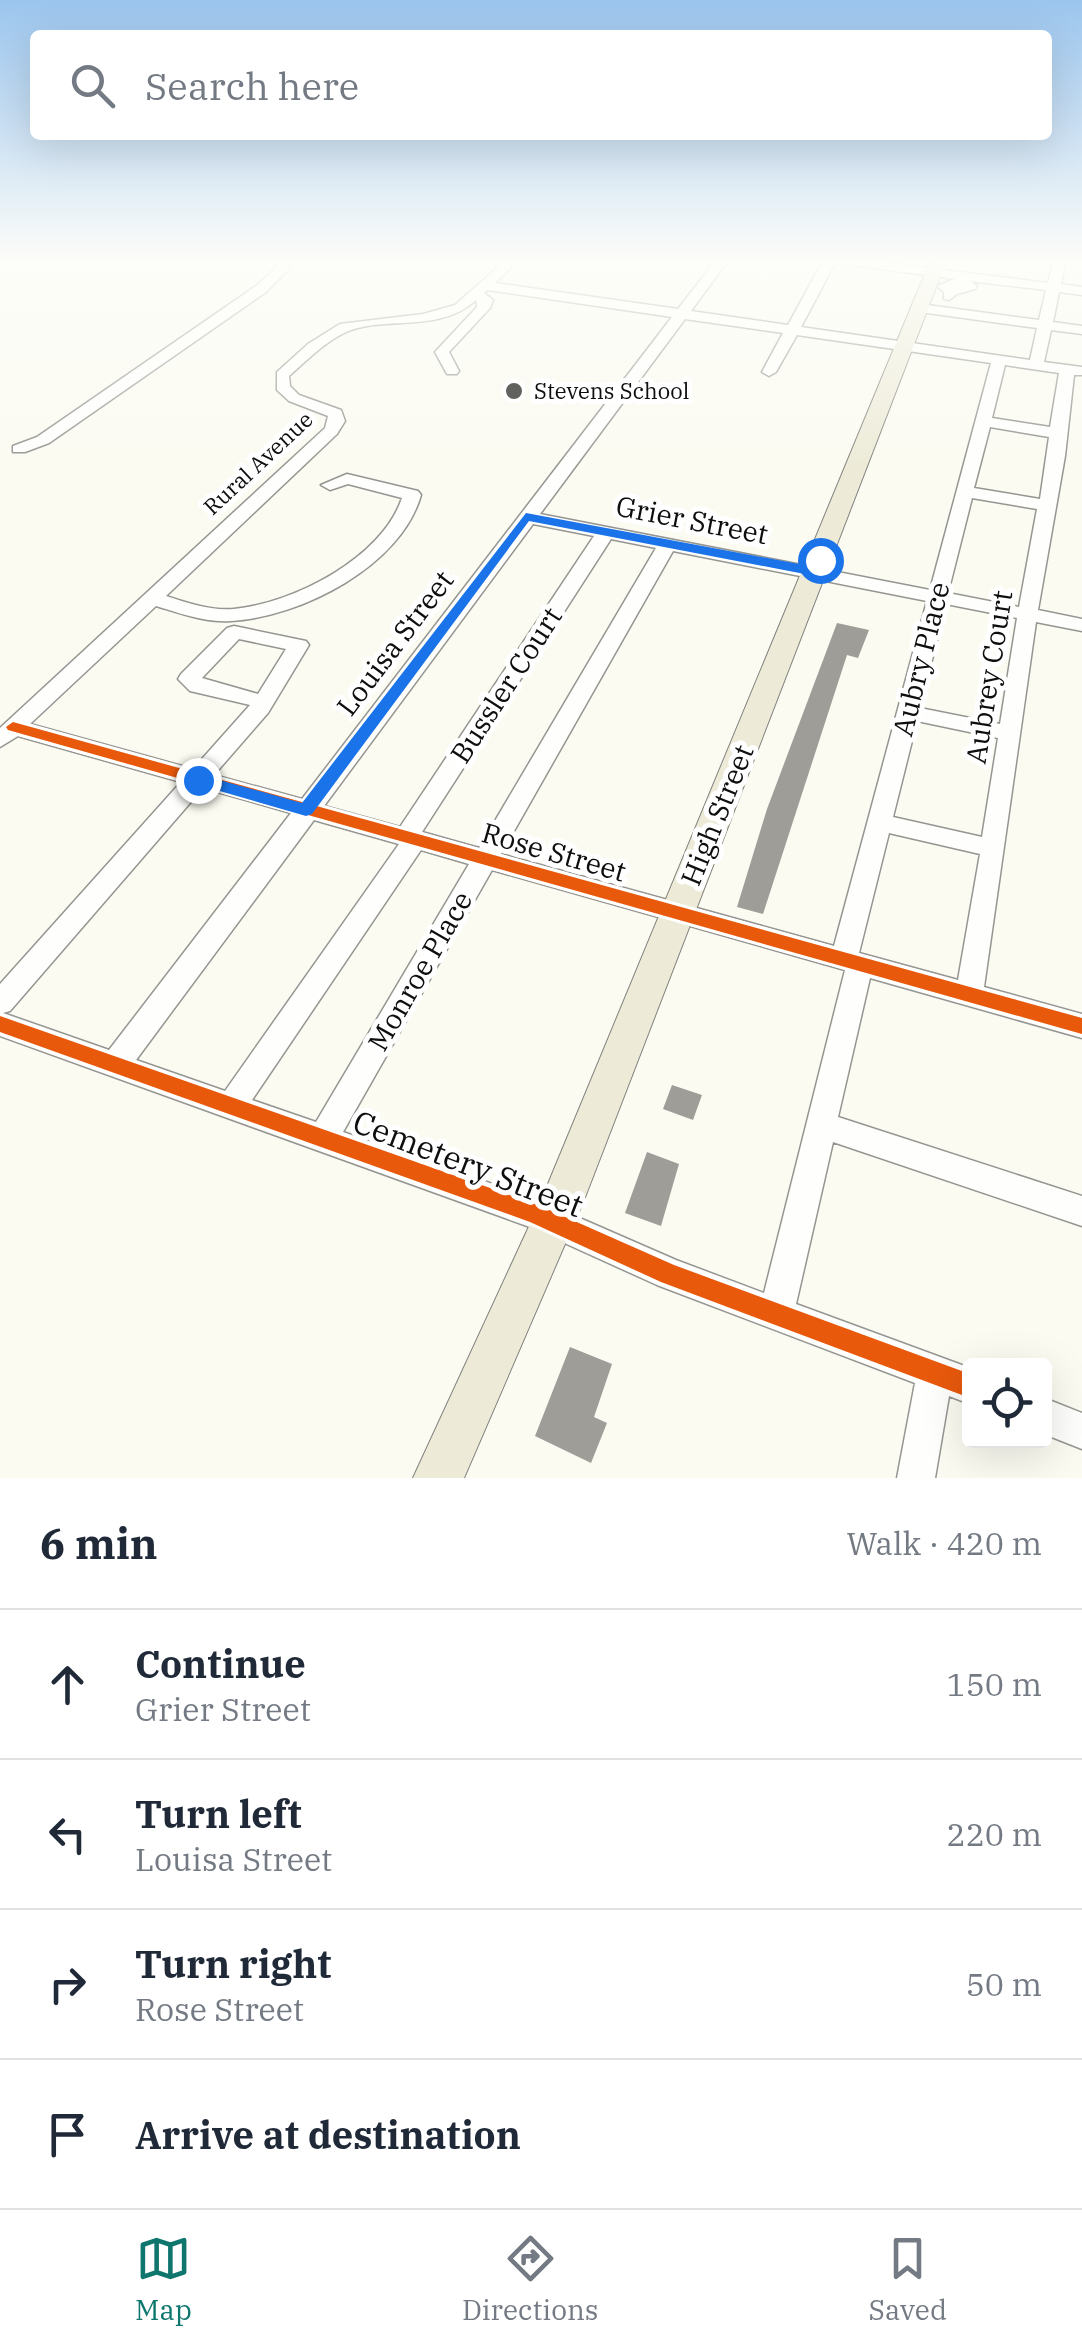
<!DOCTYPE html>
<html lang="en">
<head>
<meta charset="utf-8">
<style>
	:root { --surface:#fff; --page:#f6f6f7; --text:#1f2937; --muted:#747a83; --line:#e0e1e3; --accent:#0f766e }
	body { margin:0; font-family:"IBM Plex Serif",serif; background:var(--page); color:var(--text) }
	.controls { position:absolute; right:30px; bottom:30px; display:grid; overflow:hidden; border-radius:10px; box-shadow:0 10px 40px #0002 }
	.controls button { width:90px; height:90px; display:grid; place-items:center; padding:0; border:0; border-bottom:2px solid var(--line); background:var(--surface); color:var(--text); font:50px sans-serif }
	.stop { position:absolute; width:30px; height:30px; margin:-22px; border:8px solid #1a73e8; border-radius:50%; background:#fff }
	.stop.end { background:#1a73e8; border-color:#fff; box-shadow:0 2px 10px #0008 }
	.list { margin:0; padding:0; list-style:none }
	h2 { display:flex; justify-content:space-between; align-items:center; height:130px; margin:0; padding:0 40px; font-size:42px }
	h2 small { font-size:32px; font-weight:400; color:var(--muted) }
	.list li { display:grid; grid-template-columns:65px 1fr auto; gap:30px; align-items:center; box-sizing:border-box; height:150px; padding:0 40px; border-top:2px solid var(--line) }
	.list b { display:block; font-size:38px; white-space:nowrap }
	.list p { margin:0; font-size:32px; white-space:nowrap; color:var(--muted) }
	.list em { font-size:32px; font-style:normal; color:var(--muted) }
	.icon { flex:none; width:55px; height:55px; fill:none; stroke:currentColor; stroke-width:2; stroke-linecap:round; stroke-linejoin:round }
	.map { position:relative; flex:none; width:1082px; height:1478px; overflow:hidden }
	.search { position:absolute; background:var(--surface); box-shadow:0 10px 40px #0002; left:30px; right:30px; top:30px; height:110px; display:flex; align-items:center; gap:25px; box-sizing:border-box; padding:0 35px; border-radius:10px; color:var(--muted); font-size:38px }
	.sheet { height:730px; background:var(--surface) }
	nav { display:flex; justify-content:space-around; align-items:center; box-sizing:border-box; height:140px; border-top:2px solid var(--line); background:var(--surface); font-size:28px; color:var(--muted) }
	nav a { display:grid; justify-items:center; gap:5px }
	nav .on { color:var(--accent) }
	.map>svg:first-child { display:block }
	.building { fill:#9e9d98 }
	.lines { fill:none; stroke-linecap:round; stroke-linejoin:round }
	.minor-casing { stroke:#959591; stroke-width:3 }
	.major-casing { stroke:#82827e; stroke-width:2 }
	.minor { fill:#fefefd; fill-rule:evenodd }
	.major { fill:#edebd8; fill-rule:evenodd }
	.cycleway-casing { stroke:#fff; stroke-width:6 }
	.cycleway { fill:#e8590c; fill-rule:evenodd }
	.route { fill:#1a73e8 }
	.poi-dot { fill:#61615e; stroke:#fff; stroke-width:4 }
	.labels { text-anchor:middle; stroke-width:10; stroke-linejoin:round; paint-order:stroke }
	.far-poi-label { font-size:22px; fill:#0e0e0e; stroke:#fff; text-anchor:start }
	.far-street-label { font-size:22px; fill:#0e0e0e; stroke:#fff }
	.street-label { font-size:28px; fill:#0e0e0e; stroke:#fff }
	.near-street-label { font-size:32px; fill:#0e0e0e; stroke:#fff }
</style>
</head>
<body>
<div class="map">
<svg width="1082" height="1478" viewBox="0 0 1082 1478">
	<rect width="100%" height="100%" fill="#fbfbf2"/>
	<path class="building" d="M837,623l32,7 -11,28 -11,-3 -84,259 -26,-7 30,-98z
		M672,1085l30,10 -9,25 -30,-11z
		M647,1152l32,12 -18,62 -36,-13z
		M570,1347l42,17 -18,53 13,6 -16,40 -56,-27z"/>
	<g class="lines">
		<g class="minor-casing">
			<path id="minor" d="M274,259h12l4,9 -24,24 -217,151 -24,9h-12v-6l24,-9 219,-151 21,-19z
				M507,259h13l-25,24 183,26 39,-50h12l-38,52 97,14 36,-66h33l191,24 6,-24h12l-5,25 21,3v8l-23,-3 -6,30 29,4v8l-31,-4 -7,32 38,5v8h-8l-9,81 -27,154 44,9v12l-46,-9 -52,365 98,27v24l-212,-60 -32,139 244,79v30l-249,-84 -37,162 174,64v36l-21,-8 -14,82h-38l18,-95 -258,-98 -130,-59 -527,-190v-52l181,-202 -163,-46 -18,11v-19l325,-300 3,-12 -39,-15 -12,-11v-18l31,-28 32,-20 83,-10 32,-9zM835,263l120,16 -18,7 7,6v7l5,1 8,-6 18,-5 2,-3 -7,-5 76,9 -7,30 -119,-16 -7,4 7,4 117,16 -7,32 -229,-33zM487,290l185,27 -370,482 -88,-24 54,-62 41,-68 -3,-4 -72,-15 -7,2 -46,46 -3,5 12,12 60,14 -57,64 -163,-45 126,-118c23,7 50,17 75,15 70,-4 170,-55 190,-126l-3,-4 -71,-17 -26,11 9,5 18,-6 54,14c-20,60 -108,105 -168,111 -23,2 -46,-6 -68,-13l171,-162 8,-13 -4,-11 -42,-15 -9,-9 -1,-10c18,-16 36,-34 57,-44 40,-17 93,2 130,-32l1,7 -42,45 12,22h10l2,-3 -10,-19 41,-44 3,-8 -9,-7zM685,319l98,14 -21,39 7,4 7,-4 21,-37 194,28 -61,227 -390,-76zM1005,365l54,8 -9,54 -58,-9zM990,427l59,10 -9,62 -66,-11zM972,498l65,11 -18,98 -71,-14zM533,524l61,12 -194,291 -76,-21zM611,539l45,9 -177,300 -57,-16zM673,551l254,50 -93,345 -333,-92zM946,604l71,14 -17,106 -80,-16zM239,639l47,10 -28,45 -56,-16zM917,721l81,17 -16,99 -89,-20zM203,788l88,25 -182,237 -106,-37 7,-2zM314,820l85,24 -174,247 -89,-31zM889,833l91,21 -22,126 -99,-27zM421,850l48,14 -153,258 -64,-22zM492,870l353,100 -81,323 -88,-33 -140,-61 -193,-67z
				M1044,1398l38,15v36l-38,-15z"/>
		</g>
		<g class="major-casing">
			<path id="major" d="M931,259h16l-363,941 -120,278h-51l130,-282z"/>
		</g>
		<use href="#minor" class="minor"/>
		<use href="#major" class="major"/>
		<g class="cycleway-casing">
			<path id="cycleway" d="M13,722l1069,296v16l-1074,-304 -2,-3z
				M0,1016l536,188 138,61 296,109v24l-309,-116 -131,-60 -530,-190z"/>
		</g>
		<use href="#cycleway" class="cycleway"/>
	</g>
	<linearGradient id="sky" x2="0" y2="1"><stop stop-color="#9bc5ee"/><stop offset="0.56" stop-color="#fdfdf9"/><stop offset="1" stop-color="#fdfdf9" stop-opacity="0"/></linearGradient>
	<rect width="1082" height="466" fill="url(#sky)"/>
	<path class="route" d="M526,513l284,53 5,-9 11,3 -6,14 -5,2 -286,-55 -217,293 -6,2 -114,-33v-7l6,-2 104,29z"/>
	<circle class="poi-dot" cx="514" cy="391" r="10"/>
	<g class="labels">
		<g class="far-poi-label">
			<text x="534" y="399">Stevens School</text>
		</g>
		<g class="far-street-label">
			<text transform="translate(258 463) rotate(-43)" y="8">Rural Avenue</text>
		</g>
		<g class="street-label">
			<text transform="translate(692 520) rotate(11)" y="10">Grier Street</text>
			<text transform="translate(395 643) rotate(-53)" y="10">Louisa Street</text>
			<text transform="translate(921 659) rotate(-76)" y="10">Aubry Place</text>
			<text transform="translate(989 677) rotate(-81)" y="10">Aubrey Court</text>
			<text transform="translate(506 685) rotate(-57)" y="10">Bussler Court</text>
			<text transform="translate(717 815) rotate(-68)" y="10">High Street</text>
			<text transform="translate(554 852) rotate(16)" y="10">Rose Street</text>
			<text transform="translate(420 971) rotate(-60)" y="10">Monroe Place</text>
		</g>
		<g class="near-street-label">
			<text transform="translate(468 1164) rotate(21)" y="11">Cemetery Street</text>
		</g>
	</g>
</svg>
<div class="controls">
<button><svg class="icon" aria-label="locate" viewBox="0 0 24 24"><circle cx="12" cy="12" r="6"/><path d="M12 2v4M12 18v4M2 12h4M18 12h4"/></svg></button>
</div>
<div class="stop" style="left:820px;top:560px"></div>
<div class="stop end" style="left:198px;top:780px"></div>
<div class="search"><svg class="icon" aria-label="search" viewBox="0 0 24 24"><circle cx="10" cy="10" r="6"/><path d="M15 15l6 6"/></svg>Search here</div>
</div>
<section class="sheet">
<h2>6 min<small>Walk · 420 m</small></h2>
<ul class="list">
<li><svg class="icon" aria-label="ahead" viewBox="0 0 24 24"><path d="M12 20V5M6 11l6-6 6 6"/></svg><div><b>Continue</b><p>Grier Street</p></div><em>150 m</em></li>
<li><svg class="icon" aria-label="left" viewBox="0 0 24 24"><path d="M17 20v-9H6M10 6l-5 5 5 5"/></svg><div><b>Turn left</b><p>Louisa Street</p></div><em>220 m</em></li>
<li><svg class="icon" aria-label="right" viewBox="0 0 24 24"><path d="M7 20v-9h11M14 6l5 5-5 5"/></svg><div><b>Turn right</b><p>Rose Street</p></div><em>50 m</em></li>
<li><svg class="icon" aria-label="arrive" viewBox="0 0 24 24"><path d="M6 21V4h12l-3 4 3 4H6"/></svg><div><b>Arrive at destination</b></div></li>
</ul>
</section>
<nav>
<a class="on"><svg class="icon" aria-label="map" viewBox="0 0 24 24"><path d="M3 6l6-2 6 2 6-2v14l-6 2-6-2-6 2zM9 4v14M15 6v14"/></svg>Map</a>
<a><svg class="icon" aria-label="directions" viewBox="0 0 24 24"><path d="M12 3l9 9-9 9-9-9zM9 14v-3h6M13 9l2 2-2 2"/></svg>Directions</a>
<a><svg class="icon" aria-label="saved" viewBox="0 0 24 24"><path d="M7 4h10v16l-5-4-5 4z"/></svg>Saved</a>
</nav>
</body>
</html>
